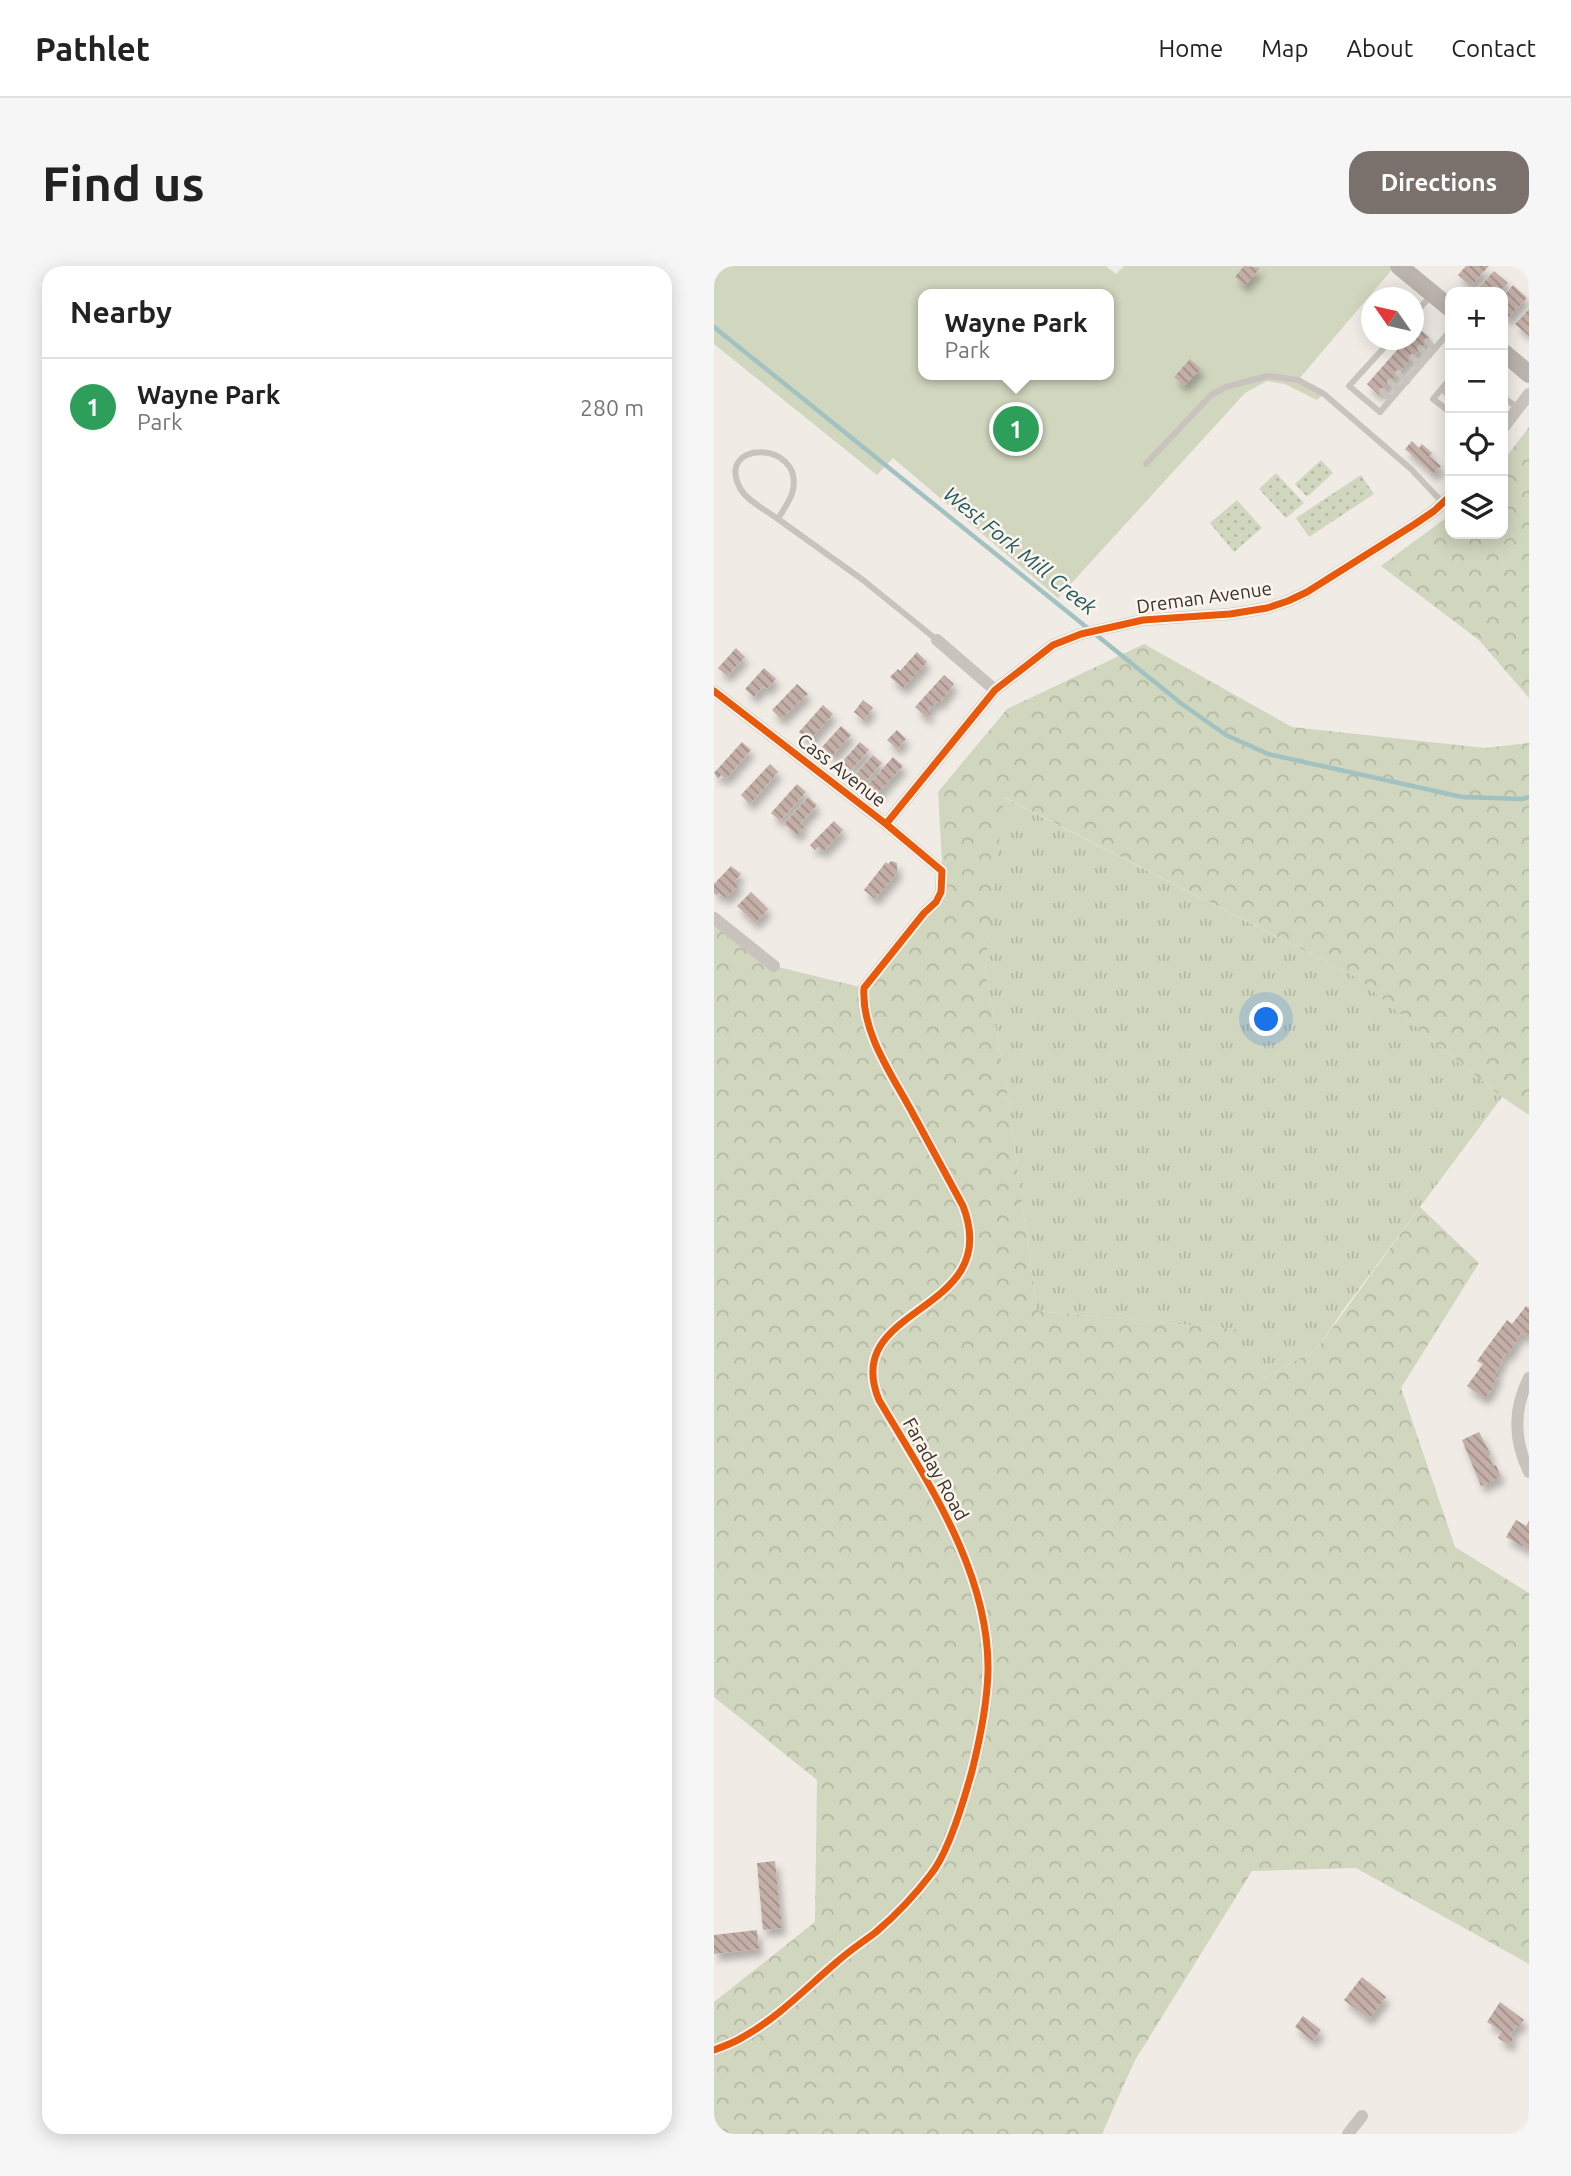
<!DOCTYPE html>
<html lang="en">
<head>
<meta charset="utf-8">
<style>
	:root { --surface:#fff; --page:#f6f6f6; --text:#222; --muted:#767676; --line:#e0e0e0; --accent:#7a716c }
	body { margin:0; font-family:Ubuntu,sans-serif; background:var(--page); color:var(--text) }
	.controls { position:absolute; right:21px; top:21px; display:grid; overflow:hidden; border-radius:14px; box-shadow:0 4px 18px #0003 }
	.controls button { width:63px; height:63px; display:grid; place-items:center; padding:0; border:0; border-bottom:2px solid var(--line); background:var(--surface); color:var(--text); font:35px sans-serif }
	.compass { position:absolute; left:647px; top:21px; width:63px; height:63px; border-radius:50%; background:var(--surface); box-shadow:0 4px 18px #0003; rotate:304deg }
	.you { position:absolute; left:553px; top:754px; width:24px; height:24px; margin:-18px; border:5px solid #fff; border-radius:50%; background:#1a73e8; box-shadow:0 0 0 10px #1a73e833 }
	.badge { display:grid; place-items:center; width:46px; height:46px; border-radius:50%; background:var(--accent); color:#fff; font-size:23px; font-weight:700 }
	.pin { position:absolute; translate:-50% -50%; border:4px solid #fff; box-shadow:0 2px 7px #0006 }
	.popup { position:absolute; left:204px; top:23px; width:196px; height:91px; box-sizing:border-box; display:grid; place-content:center; border-radius:14px; background:var(--surface); filter:drop-shadow(0 2px 5px #0005); font-size:23px; white-space:nowrap; color:var(--muted) }
	.popup b { font-size:26px; color:var(--text) }
	.popup::after { content:''; position:absolute; left:50%; top:100%; margin-left:-14px; border:14px solid transparent; border-top-color:var(--surface) }
	.list { margin:0; padding:0; list-style:none }
	h2 { display:flex; justify-content:space-between; align-items:center; height:91px; margin:0; padding:0 28px; font-size:30px }
	h2 small { font-size:23px; font-weight:400; color:var(--muted) }
	.list li { display:grid; grid-template-columns:46px 1fr auto; gap:21px; align-items:center; box-sizing:border-box; height:98px; padding:0 28px; border-top:2px solid var(--line) }
	.list b { display:block; font-size:26px; white-space:nowrap }
	.list p { margin:0; font-size:23px; white-space:nowrap; color:var(--muted) }
	.list em { font-size:23px; font-style:normal; color:var(--muted) }
	.icon { flex:none; width:38px; height:38px; fill:none; stroke:currentColor; stroke-width:2; stroke-linecap:round; stroke-linejoin:round }
	.map { position:relative; flex:none; width:815px; height:1868px; overflow:hidden; border-radius:21px }
	header { display:flex; align-items:center; gap:42px; box-sizing:border-box; height:98px; padding:0 35px; background:var(--surface); border-bottom:2px solid var(--line) }
	header strong { font-size:33px }
	nav { display:flex; gap:38px; margin-inline-start:auto; font-size:24px }
	.intro { display:flex; align-items:center; justify-content:space-between; box-sizing:border-box; height:168px; padding:0 42px }
	h1 { margin:0; font-size:49px }
	.button { padding:18px 32px; border-radius:21px; background:var(--accent); color:#fff; font-size:24px; font-weight:700 }
	main { display:flex; gap:42px; padding:0 42px }
	aside { flex:1; background:var(--surface); border-radius:21px; box-shadow:0 4px 18px #0003 }
	.map>svg:first-child { display:block }
	.grass { fill:url(#grass-tufts) }
	.forest { fill:url(#forest-crowns) }
	.park { fill:#d1d6bf; fill-rule:evenodd }
	.garden { fill:url(#garden-dots) }
	.lines { fill:none; stroke-linecap:round; stroke-linejoin:round }
	.stream { stroke:#a1c2c1; stroke-width:4.5 }
	.building { fill:url(#building-back-hatch); filter:url(#shadow) }
	.service { stroke:#c9c3be; stroke-width:6 }
	.minor { stroke:#c9c3be; stroke-width:12 }
	.secondary { stroke:#bab3ae; stroke-width:18 }
	.cycleway-casing { stroke:#fbf5ee; stroke-width:11 }
	.cycleway { stroke:#e8590c; stroke-width:7 }
	.labels { text-anchor:middle; stroke-width:5; stroke-linejoin:round; paint-order:stroke }
	.street-label { font-size:19px; fill:#3b302b; stroke:#fbf5ee }
	.water-label { font-size:21px; font-style:italic; fill:#1f5a5e; stroke:#fbf5ee }
</style>
</head>
<body>
<header>
<strong>Pathlet</strong>
<nav><a>Home</a><a>Map</a><a>About</a><a>Contact</a></nav>
</header>
<div class="intro"><h1>Find us</h1><a class="button">Directions</a></div>
<main>
<aside>
<h2>Nearby<small></small></h2>
<ul class="list">
<li><span class="badge" style="background:#2e9e5b">1</span><div><b>Wayne Park</b><p>Park</p></div><em>280 m</em></li>
</ul>
</aside>
<div class="map">
<svg width="815" height="1868" viewBox="0 0 815 1868">
	<defs>
		<pattern id="grass-tufts" width="24" height="20" patternUnits="userSpaceOnUse" patternTransform="scale(1.75)"><rect width="24" height="20" fill="#d1d6bf"/><path d="M3 7l-1-3M5 7V3M7 7l1-3M15 17l-1-3M17 17v-4M19 17l1-3" fill="none" stroke="#b4b8a4"/></pattern>
		<pattern id="forest-crowns" width="20" height="18" patternUnits="userSpaceOnUse" patternTransform="scale(1.75)"><rect width="20" height="18" fill="#d1d6bf"/><path d="M2 6a3 3 0 1 1 6 0M12 15a3 3 0 1 1 6 0" fill="none" stroke="#b4b8a4"/></pattern>
		<pattern id="garden-dots" width="8" height="8" patternUnits="userSpaceOnUse" patternTransform="scale(1.75)"><rect width="8" height="8" fill="#d1d6bf"/><path d="M2 2h.1M6 6h.1" fill="none" stroke="#b4b8a4" stroke-width="1.8" stroke-linecap="round"/></pattern>
		<pattern id="building-back-hatch" width="6" height="6" patternUnits="userSpaceOnUse" patternTransform="scale(1.75)"><rect width="6" height="6" fill="#c3afa7"/><path d="M-1 5l2 2M0 0l6 6M5-1l2 2" fill="none" stroke="#a08f88"/></pattern>
		<filter id="shadow"><feDropShadow dx="4" dy="7" stdDeviation="3.5" flood-color="#0004"/></filter>
	</defs>
	<rect width="100%" height="100%" fill="#f0ebe5"/>
	<path class="grass" d="M289,531l353,180 146,120 -158,212 -27,40 -60,33 -23,-53 -197,-18 -32,-233 -20,-108z"/>
	<path class="forest" d="M815,161v271l-50,-58 -98,-74 69,-51v19h53v-73z
		M430,378l148,83 193,21 44,-5v372l-27,-18 -146,-120 -352,-180 -19,173 20,108 32,233 198,18 22,53 60,-33 103,-142 59,56 -78,125 54,159 74,46v371l-173,-96 -104,3 -118,191 -32,72h-388v-132l101,-80 2,-142 -103,-83v-779l60,48 90,22 60,-75 19,-33 -5,-88 69,-83z"/>
	<path class="park" d="M0,0h392l10,8 8,-8h271l-96,113 25,15 -7,6 -32,-16 -18,-3 -22,12 -187,205 -165,-140 -16,17 -163,-131zM209,28h186v81h-186z"/>
	<path class="garden" d="M607,194l12,13 -26,24 -12,-13z
		M562,207l28,30 -18,15 -27,-29z
		M647,209l13,19 -65,43 -13,-19z
		M523,234l25,28 -28,24 -24,-29z"/>
	<g class="lines">
		<path class="stream" d="M0,61l468,377 44,31 42,19 194,43 60,2 7,-2"/>
	</g>
	<path class="building" d="M530,0l16,2 -15,18 -10,-9z
		M752,0h23l-18,20 -13,-11z
		M780,5l14,12 -9,9h-24z
		M799,19l14,13 -19,20h-3l-2,-2v-19z
		M815,43v27l-14,-12z
		M703,61l13,11 -51,57 -12,-11 39,-44h7v-9z
		M476,93l11,10 -17,17 -10,-9z
		M698,175l7,7 3,-4 10,9 -3,3 12,10 -8,8 -28,-25z
		M22,382l9,9 -18,19 -9,-8z
		M203,386l10,10 -24,26 -13,-11 8,-8 2,2z
		M50,402l12,11 -9,10 -4,-3 -9,11 -9,-8z
		M230,409l10,9 -14,19 -2,-2 -11,9 4,4 -4,4 -12,-11z
		M83,418l11,10 -27,25 -9,-9z
		M149,434l10,8 -9,12 -10,-8z
		M109,439l10,9 -24,27 -10,-9z
		M127,460l10,9 -19,21 -10,-9z
		M183,464l9,9 -9,10 -10,-9z
		M28,476l9,8 -25,29 -5,-4 -3,4 -4,-6z
		M146,476l9,8 -18,20 -9,-8z
		M159,489l9,8 -18,20 -9,-8z
		M179,491l10,9 -27,29 -9,-9z
		M56,498l8,8 -28,32 -9,-9z
		M83,518l9,8 -26,29 -9,-8z
		M94,531l9,8 -17,19 4,3 -7,8 -13,-11z
		M120,555l9,9 -20,22 -5,-5 -3,3 -5,-5z
		M177,595l6,2v10l-22,26 -11,-9 22,-28 2,2z
		M17,600l10,8 -6,7 4,4 -13,13 -7,-5 -2,3 -3,-3v-9z
		M37,626l17,17 -13,14 -18,-17z
		M812,1040l3,2v30l-8,-5 -12,21 -2,-1 -6,7 2,1 -8,12 4,3 -7,9 2,1 -8,11h-4l-15,-11 16,-22 -6,-3 30,-41 5,4z
		M765,1166l12,23 -2,1 4,10 3,-1 5,12 -20,9 -19,-46z
		M802,1254l10,6 3,-5v29l-23,-13z
		M61,1595l7,67 -19,2 -6,-67z
		M43,1664l2,19 -45,5v-19z
		M648,1711l24,20 -17,22 -25,-19z
		M786,1736l24,18 -5,7 -2,-2 -7,10 4,3 -5,7 -11,-7 4,-7 -15,-9z
		M589,1750l18,14 -8,11 -18,-14z"/>
	<g class="lines">
		<path class="service" d="M699,49l18,-19
			M699,63l1,1
			M677,74l-42,46 31,26 70,-81
			M713,75l8,8
			M706,82l9,8
			M698,91l9,8
			M684,107l9,9
			M736,113l-17,20 17,13
			M676,116l9,8
			M729,121l7,14
			M668,125l9,8
			M789,131l15,11
			M432,198l65,-69 15,-8 42,-11 30,4 26,14 87,75 32,34
			M64,253c5,-9 13,-19 15,-29 10,-50 -78,-50 -53,-2 7,13 26,22 38,31l85,61 74,60"/>
		<path class="minor" d="M789,162l26,-34
			M223,374l58,50
			M0,425l172,133 56,47 -1,21 -5,10 -12,11 -60,75c-3,44 28,87 48,124 17,31 34,63 51,94 42,109 -124,98 -84,194 48,81 111,173 109,272 -1,33 -8,67 -16,99 -8,29 -23,81 -41,103 -16,21 -35,41 -55,58 -13,10 -26,18 -38,29 -31,26 -59,56 -95,76 -9,6 -19,9 -29,13
			M172,558l109,-134 58,-45 28,-11 62,-14 87,-6 37,-6 21,-7 19,-9 108,-68 19,-13 16,-15
			M0,652l60,48
			M815,1112c-16,31 -15,63 0,94
			M634,1868l14,-18"/>
		<path class="secondary" d="M685,0l51,42
			M789,86l26,22"/>
		<g class="cycleway-casing">
			<path id="cycleway" d="M0,425l172,133 56,47 -1,21 -5,10 -12,11 -60,75c-3,44 28,87 48,124 17,31 34,63 51,94 42,109 -124,98 -84,194 48,81 111,173 109,272 -1,33 -8,67 -16,99 -8,29 -23,81 -41,103 -16,21 -35,41 -55,58 -13,10 -26,18 -38,29 -31,26 -59,56 -95,76 -9,6 -19,9 -29,13
				M172,558l109,-134 58,-45 28,-11 62,-14 87,-6 37,-6 21,-7 19,-9 108,-68 19,-13 16,-15"/>
		</g>
		<use href="#cycleway" class="cycleway"/>
	</g>
	<g class="labels">
		<g class="street-label">
			<text transform="translate(490 331) rotate(-8)" y="7">Dreman Avenue</text>
			<text transform="translate(128 504) rotate(38)" y="7">Cass Avenue</text>
			<text transform="translate(222 1203) rotate(61)" y="7">Faraday Road</text>
		</g>
		<g class="water-label">
			<text transform="translate(306 285) rotate(39)" y="7">West Fork Mill Creek</text>
		</g>
	</g>
</svg>
<div class="controls">
<button>+</button>
<button>−</button>
<button><svg class="icon" aria-label="locate" viewBox="0 0 24 24"><circle cx="12" cy="12" r="6"/><path d="M12 2v4M12 18v4M2 12h4M18 12h4"/></svg></button>
<button><svg class="icon" aria-label="layers" viewBox="0 0 24 24"><path d="M12 4l9 5-9 5-9-5zM3 14l9 5 9-5"/></svg></button>
</div>
<svg class="compass" viewBox="-18 -18 36 36"><path d="M0-13l5 13h-10z" fill="#e53935"/><path d="M0 13l5-13h-10z" fill="#767676"/></svg>
<div class="you"></div>
<div class="pin badge" style="left:302px;top:163px;background:#2e9e5b">1</div>
<div class="popup"><b>Wayne Park</b>Park</div>
</div>
</main>
</body>
</html>
